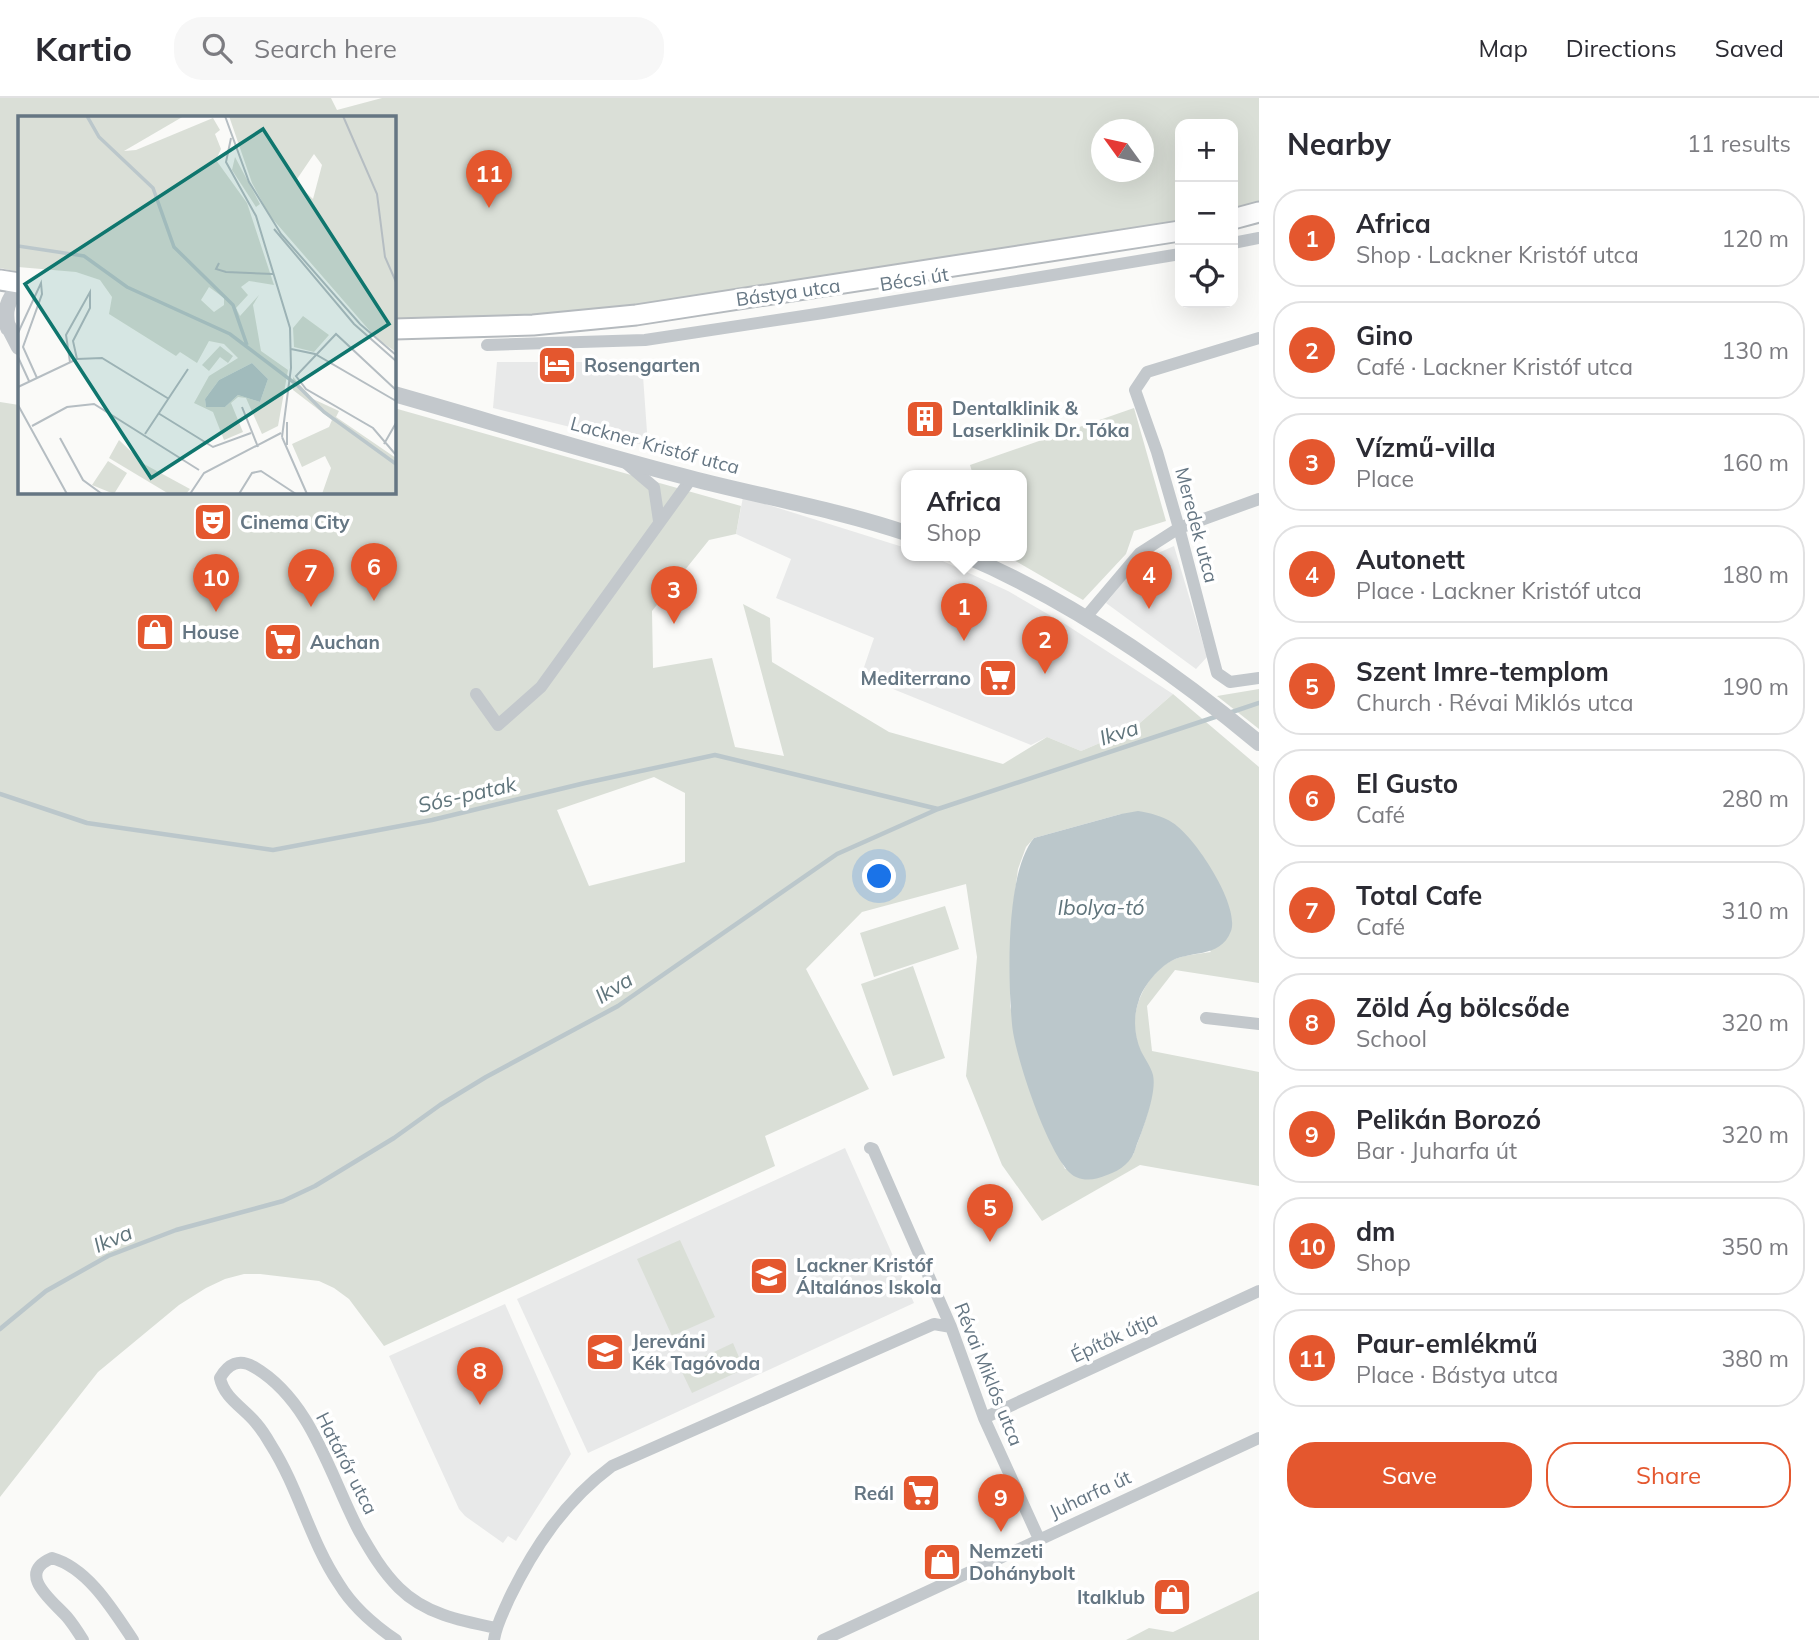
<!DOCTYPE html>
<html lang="en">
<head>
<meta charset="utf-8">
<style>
	:root { --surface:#fff; --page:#f7f7f7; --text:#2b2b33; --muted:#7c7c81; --line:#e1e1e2; --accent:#e4572e }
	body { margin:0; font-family:Mulish,sans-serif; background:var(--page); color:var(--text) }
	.controls { position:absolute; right:21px; top:21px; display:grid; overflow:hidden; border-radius:14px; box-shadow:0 7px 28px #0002 }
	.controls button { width:63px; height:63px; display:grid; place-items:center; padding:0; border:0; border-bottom:2px solid var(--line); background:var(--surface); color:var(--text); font:35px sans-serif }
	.compass { position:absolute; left:1091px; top:21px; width:63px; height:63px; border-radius:50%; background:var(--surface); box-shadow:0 7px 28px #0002; rotate:303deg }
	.you { position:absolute; left:880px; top:779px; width:24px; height:24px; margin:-18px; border:5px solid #fff; border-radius:50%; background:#1a73e8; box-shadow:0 0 0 10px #1a73e833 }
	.badge { display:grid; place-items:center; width:46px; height:46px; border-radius:50%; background:var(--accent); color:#fff; font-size:23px; font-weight:700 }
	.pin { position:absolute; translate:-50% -58px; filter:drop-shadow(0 2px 4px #0008) }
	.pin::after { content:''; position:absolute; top:37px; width:24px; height:21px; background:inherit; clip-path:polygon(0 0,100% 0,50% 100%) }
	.popup { position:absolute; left:901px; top:372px; width:126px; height:91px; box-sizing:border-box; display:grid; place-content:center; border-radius:14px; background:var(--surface); filter:drop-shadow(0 2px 5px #0005); font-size:23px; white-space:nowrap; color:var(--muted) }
	.popup b { font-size:26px; color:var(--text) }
	.popup::after { content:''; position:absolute; left:50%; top:100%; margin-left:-14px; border:14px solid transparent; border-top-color:var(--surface) }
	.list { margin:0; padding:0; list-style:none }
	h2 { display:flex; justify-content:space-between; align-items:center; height:91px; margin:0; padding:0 28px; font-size:30px }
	h2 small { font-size:23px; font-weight:400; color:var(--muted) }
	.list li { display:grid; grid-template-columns:46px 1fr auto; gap:21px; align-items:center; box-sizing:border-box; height:98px; margin:0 14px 14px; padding:0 14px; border:2px solid var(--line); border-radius:28px }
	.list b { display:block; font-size:26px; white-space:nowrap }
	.list p { margin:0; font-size:23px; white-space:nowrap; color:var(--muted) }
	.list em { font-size:23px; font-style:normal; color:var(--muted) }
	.actions { display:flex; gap:14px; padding:21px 28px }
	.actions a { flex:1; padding:16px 0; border:2px solid var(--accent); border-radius:28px; text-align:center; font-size:24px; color:var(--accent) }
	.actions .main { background:var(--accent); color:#fff }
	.icon { flex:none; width:38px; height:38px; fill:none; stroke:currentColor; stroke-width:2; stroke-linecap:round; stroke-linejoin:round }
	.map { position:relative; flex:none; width:1259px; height:1542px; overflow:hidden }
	header { display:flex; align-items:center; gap:42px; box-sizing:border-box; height:98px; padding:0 35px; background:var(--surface); border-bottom:2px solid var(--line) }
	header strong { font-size:33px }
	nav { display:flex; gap:38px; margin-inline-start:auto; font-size:24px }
	.search { width:490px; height:63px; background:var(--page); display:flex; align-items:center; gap:18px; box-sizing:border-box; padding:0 24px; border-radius:28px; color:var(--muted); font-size:26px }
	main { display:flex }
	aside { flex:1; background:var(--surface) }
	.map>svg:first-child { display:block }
	.built { fill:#e8e9e9 }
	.green { fill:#dadfd7; fill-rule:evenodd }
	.water { fill:#bbc7cb }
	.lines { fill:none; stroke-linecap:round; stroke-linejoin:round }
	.stream { stroke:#bbc7cb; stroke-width:4.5 }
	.primary-casing { stroke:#b5babe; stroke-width:23 }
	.minor { stroke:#c3c8cc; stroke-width:12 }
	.tertiary { stroke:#c3c8cc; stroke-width:16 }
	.primary { stroke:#fff; stroke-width:19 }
	.labels { text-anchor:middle; stroke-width:7; stroke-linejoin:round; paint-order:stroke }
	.street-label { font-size:19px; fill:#657683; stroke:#fff }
	.poi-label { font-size:19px; font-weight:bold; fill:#657683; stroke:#fff; text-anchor:start }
	.water-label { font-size:21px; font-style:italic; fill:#60757c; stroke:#fff }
	.inset-river { fill:none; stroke:#bbc7cb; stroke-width:3.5 }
	.inset-road { fill:none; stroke:#b5bdc2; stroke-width:2 }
	.view { fill:#0f766e; fill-opacity:0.15; stroke:#0f766e; stroke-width:3.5 }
	.inset-edge { fill:none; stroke:#657683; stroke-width:3.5 }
</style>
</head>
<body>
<header>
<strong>Kartio</strong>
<div class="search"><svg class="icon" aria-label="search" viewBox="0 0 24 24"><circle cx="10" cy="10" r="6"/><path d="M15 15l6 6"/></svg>Search here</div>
<nav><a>Map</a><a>Directions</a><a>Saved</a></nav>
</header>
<main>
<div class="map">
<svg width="1259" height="1542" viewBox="0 0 1259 1542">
	<rect width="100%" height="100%" fill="#fafaf8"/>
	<path class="built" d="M497,264h145l6,84 -155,-38z
		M743,399l163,51v7l28,2 74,34 57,33 108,70 -40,35 -52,22 -34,-14 -16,8 -170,-69 13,-38 -98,-40 15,-39 -55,-25z
		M1174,448l33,111 -11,12 -90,-66 34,-42z
		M845,1050l69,155 -326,150 -71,-154z
		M505,1206l66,150 -55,87 -8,-5 -5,7 -38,-27 -6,-7 -70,-153z"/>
	<path class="green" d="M0,0h331l6,12 45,-12h877v107l-26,5v-86h-53v98l-547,84 -103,10 -136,5v-204h-375v155l-19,-4zM1101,32h42v42h-42z
		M0,304l19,3v87h375v-84l347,98 -5,28 -27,6 -57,71 1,57 59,-10 23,89 49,9 -41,-152 27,14 2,44 117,70 114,32 44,-27 34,14 52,-22 40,-35 86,73v216l-84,-13 -28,36 5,45 107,21v114l-119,-21 -98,56 -40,-56 -36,-89 11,-119 -11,-73 -104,28 -56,57 63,120 -104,47 10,30 -391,180 -35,-47 -15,-11 -15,-7 -59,-7h-16l-19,5 -19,9 -27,17 -81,67 -98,125zM654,679l31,16v69l-96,24 -32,-76zM1121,716l90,138c-13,2 -31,3 -42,10 -24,15 -39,48 -33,75 4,19 15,30 16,51 1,14 -13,52 -19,67l-68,14 -32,-69 -23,-94 2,-91 6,-46 8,-22 8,-9z
		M1134,310l32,113 -32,10 -8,23 -43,46 -78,-45h17v-80h-49l-3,-10z
		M1259,591v40l-42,-33z
		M945,808l14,43 -85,28 -14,-44z
		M913,868l32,92 -52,18 -32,-92z
		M680,1142l35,77 -43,19 -35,-77z
		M733,1245l11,26 -52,24 -12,-25z
		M1259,1493v49h-133l23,-12 24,4z"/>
	<path class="water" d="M1138,713c12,2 25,5 35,12 22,14 67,82 58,108 -11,29 -43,18 -63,32 -11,7 -25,24 -29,37 -6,17 -5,35 2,51 4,8 10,16 12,24 4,18 -10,54 -17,72 -4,15 -15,23 -29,28 -10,4 -20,7 -31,2 -25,-11 -62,-124 -64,-153 -4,-45 -7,-151 22,-186l87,-24z"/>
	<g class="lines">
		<path class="stream" d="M1229,615l30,-10
			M0,696l87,29 186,27 159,-30 153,-37 130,-28 223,54
			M0,1231l46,-38 62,-35 68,-26 107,-29 32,-15 79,-48 46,-33 46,-28 132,-71 219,-152 101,-45 280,-93"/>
		<g class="primary-casing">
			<path id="primary" d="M1233,121l26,-7
				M0,182l19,3
				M394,231l139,-4 103,-10 544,-84"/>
		</g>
		<path class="minor" d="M1233,145l26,-5
			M1259,240l-112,34 -12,18 22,62 22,76 38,145 13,9 29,-4
			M487,247l158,-5 178,-27 357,-59
			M627,366l27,23 5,34
			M1085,520l55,-65 39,-25 80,-29
			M476,596l22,31 43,-38 150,-208
			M1206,920l53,6
			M870,1050l3,1 78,178 33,91 55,121
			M984,1320l275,-127
			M83,1542c-5,-8 -10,-16 -16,-23 -14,-16 -52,-43 -15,-59 36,10 61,52 81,82
			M396,1542c-22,-15 -43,-33 -57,-56 -29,-43 -40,-95 -68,-139 -4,-7 -9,-15 -15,-22 -12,-15 -32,-25 -36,-45 8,-14 19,-20 34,-11 58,34 76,109 105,164 12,21 23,40 40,57 26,26 62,33 97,40
			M494,1542c2,-15 9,-27 15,-41 25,-52 56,-98 103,-133l322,-142 17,3
			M823,1542l436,-202"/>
		<path class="tertiary" d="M5,222l14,27
			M8,230c-4,-17 -1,-28 11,-40
			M394,296c99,28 197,59 296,84 72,19 145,31 216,55
			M964,457c108,46 205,113 295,188"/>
		<use href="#primary" class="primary"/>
	</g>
	<defs>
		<g id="hotel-square" transform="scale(2.0125)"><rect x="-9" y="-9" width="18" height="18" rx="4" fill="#e4572e" stroke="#fff"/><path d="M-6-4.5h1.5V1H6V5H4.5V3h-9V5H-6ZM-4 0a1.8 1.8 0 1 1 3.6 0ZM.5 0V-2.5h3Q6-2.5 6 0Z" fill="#fff"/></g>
		<g id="building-square" transform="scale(2.0125)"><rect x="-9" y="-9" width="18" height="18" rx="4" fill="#e4572e" stroke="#fff"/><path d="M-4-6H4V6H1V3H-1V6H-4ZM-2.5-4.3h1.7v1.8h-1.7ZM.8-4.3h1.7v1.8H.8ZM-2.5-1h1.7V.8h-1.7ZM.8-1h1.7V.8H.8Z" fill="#fff"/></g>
		<g id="theatre-square" transform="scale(2.0125)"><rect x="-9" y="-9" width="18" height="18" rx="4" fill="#e4572e" stroke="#fff"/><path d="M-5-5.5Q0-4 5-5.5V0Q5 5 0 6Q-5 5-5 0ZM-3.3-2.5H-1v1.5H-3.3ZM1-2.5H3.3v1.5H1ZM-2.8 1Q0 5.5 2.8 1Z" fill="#fff"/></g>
		<g id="shop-square" transform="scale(2.0125)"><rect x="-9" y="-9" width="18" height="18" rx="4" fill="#e4572e" stroke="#fff"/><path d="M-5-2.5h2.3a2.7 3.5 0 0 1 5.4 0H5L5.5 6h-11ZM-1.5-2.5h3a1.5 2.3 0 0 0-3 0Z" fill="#fff"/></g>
		<g id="supermarket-square" transform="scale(2.0125)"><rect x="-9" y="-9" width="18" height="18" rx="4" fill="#e4572e" stroke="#fff"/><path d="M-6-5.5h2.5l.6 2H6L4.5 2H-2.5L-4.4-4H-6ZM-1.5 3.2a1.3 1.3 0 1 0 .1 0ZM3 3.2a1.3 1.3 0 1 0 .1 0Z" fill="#fff"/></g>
		<g id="school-square" transform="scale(2.0125)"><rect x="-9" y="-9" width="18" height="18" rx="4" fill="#e4572e" stroke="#fff"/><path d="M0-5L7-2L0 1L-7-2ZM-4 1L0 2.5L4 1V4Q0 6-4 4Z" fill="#fff"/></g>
	</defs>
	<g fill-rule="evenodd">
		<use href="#hotel-square" x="557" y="267"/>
		<use href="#building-square" x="925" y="321"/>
		<use href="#theatre-square" x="213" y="424"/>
		<use href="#shop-square" x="155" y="534"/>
		<use href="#supermarket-square" x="283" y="544"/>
		<use href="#supermarket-square" x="998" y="580"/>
		<use href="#school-square" x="769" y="1178"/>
		<use href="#school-square" x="605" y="1254"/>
		<use href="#supermarket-square" x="921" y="1395"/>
		<use href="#shop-square" x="942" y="1464"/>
		<use href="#shop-square" x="1172" y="1499"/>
	</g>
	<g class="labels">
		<g class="street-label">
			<text transform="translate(914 181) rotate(-9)" y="7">Bécsi út</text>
			<text transform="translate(788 194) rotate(-8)" y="7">Bástya utca</text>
			<text transform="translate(655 347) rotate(15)" y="7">Lackner Kristóf utca</text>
			<text transform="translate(1197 427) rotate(75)" y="7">Meredek utca</text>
			<text transform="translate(1114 1239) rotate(-25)" y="7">Építők útja</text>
			<text transform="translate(989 1276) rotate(68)" y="7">Révai Miklós utca</text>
			<text transform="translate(347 1365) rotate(63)" y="7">Határőr utca</text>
			<text transform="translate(1090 1396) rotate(-25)" y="7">Juharfa út</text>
		</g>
		<g class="poi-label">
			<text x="584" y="274">Rosengarten</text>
			<text x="952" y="317">Dentalklinik &amp;<tspan x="952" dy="22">Laserklinik Dr. Tóka</tspan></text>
			<text x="240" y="431">Cinema City</text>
			<text x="182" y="541">House</text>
			<text x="310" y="551">Auchan</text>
			<text x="971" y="587" text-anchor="end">Mediterrano</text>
			<text x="796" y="1174">Lackner Kristóf<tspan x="796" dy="22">Általános Iskola</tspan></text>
			<text x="632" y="1250">Jereváni<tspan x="632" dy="22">Kék Tagóvoda</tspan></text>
			<text x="894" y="1402" text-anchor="end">Reál</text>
			<text x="969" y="1460">Nemzeti<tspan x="969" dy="22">Dohánybolt</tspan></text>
			<text x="1145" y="1506" text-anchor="end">Italklub</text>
		</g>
		<g class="water-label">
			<text transform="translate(1119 635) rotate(-18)" y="7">Ikva</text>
			<text transform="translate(467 697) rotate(-13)" y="7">Sós-patak</text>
			<text x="1101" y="817">Ibolya-tó</text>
			<text transform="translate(614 890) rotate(-32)" y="7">Ikva</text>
			<text transform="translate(113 1141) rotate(-23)" y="7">Ikva</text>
		</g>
	</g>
	<g transform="translate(18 18)">
		<rect width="378" height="378" fill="#fafaf8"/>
		<path d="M0,0h166l-60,35 12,-1 77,-32 7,12 -5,4 6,15 -5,11 31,43 27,82 -25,-4 -8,6 7,8 -12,13 4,8 19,-21 -6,10 8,46 27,19 -10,56 -16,8 -16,-36 -8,-1 -7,6 12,29 -19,8 -11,-28 -19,-9 15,-27 29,-18 -14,-14 -15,-3 -12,22 -17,-11 -4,4 -67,-42 3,-17 -12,-17 -24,-8 -58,-5zM191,171l15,11v7l-10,7 -13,-12zM234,247l16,16 -8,23 -22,-7 -13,12h-19l-1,-8 14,-19zM211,0h167v236l-20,-14 -106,-122 -18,-33zM296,38l8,11 -9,34 -18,-17zM217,41l25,47 -4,3 -24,-37zM285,200l26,19 -15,17 -20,-5 -1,-19zM202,230l13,10 -5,7 -8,-6 -11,14 -7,-6zM275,261l20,22 26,12 -3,6 60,41v36h-74l9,-26 -6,-12 -23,11 -10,-23 37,-17 3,-7 -39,-30zM101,324l25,24 46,25 -4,5h-17l-60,-36zM90,345l19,12 -13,21 -22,-9z" fill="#dadfd7" fill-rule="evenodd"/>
		<path d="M234,247l16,16 -8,23 -22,-7 -13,12h-19l-1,-8 14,-19z" fill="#bbc7cb"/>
		<path class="inset-river" d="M69,0l12,21 54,51 21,59 59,58 14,40M0,130l66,10 43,31 103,47 66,50 28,28 72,52"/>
		<path class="inset-road" d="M207,0l24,66 32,52 79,90 36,31M325,0l34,78 8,63 11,25M213,22l-5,24 30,54 34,112 1,40 -9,69M256,113l80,95 42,37M201,147l-3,6 10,3 47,2M0,217l23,-50 1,11 -19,53 14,31M273,233l24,5 81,47M0,241l11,24M52,246l-4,-27 24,-43v16l-17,33 4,18M0,271l59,-28 25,-1 67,41M378,274l-60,-56 -40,42 10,13 67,39 23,27M0,289l49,89M224,291l16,40M140,297l55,34 38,-14M269,306v23M14,310l35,-19 27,-3 105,66M127,318l43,-65M264,321l25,57M42,322l23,42 19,14M366,328l12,-21M172,378l14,-21 77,-40M221,378l13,-21 9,-2 35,23"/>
		<path class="view" d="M245,13l126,195 -238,154 -126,-194z"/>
		<rect width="378" height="378" class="inset-edge"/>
	</g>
</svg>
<div class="controls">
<button>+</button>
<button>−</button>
<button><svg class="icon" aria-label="locate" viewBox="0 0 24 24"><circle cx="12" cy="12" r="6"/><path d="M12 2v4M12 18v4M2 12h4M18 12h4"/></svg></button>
</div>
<svg class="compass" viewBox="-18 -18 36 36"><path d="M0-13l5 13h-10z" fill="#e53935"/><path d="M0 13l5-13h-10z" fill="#7c7c81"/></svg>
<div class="you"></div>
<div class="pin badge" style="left:964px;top:543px">1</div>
<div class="popup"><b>Africa</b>Shop</div>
<div class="pin badge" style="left:1045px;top:576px">2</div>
<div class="pin badge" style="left:674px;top:526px">3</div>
<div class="pin badge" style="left:1149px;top:511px">4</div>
<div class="pin badge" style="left:990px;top:1144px">5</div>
<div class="pin badge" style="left:374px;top:503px">6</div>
<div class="pin badge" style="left:311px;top:509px">7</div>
<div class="pin badge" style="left:480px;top:1307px">8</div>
<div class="pin badge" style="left:1001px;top:1434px">9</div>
<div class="pin badge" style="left:216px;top:514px">10</div>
<div class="pin badge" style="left:489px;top:110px">11</div>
</div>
<aside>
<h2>Nearby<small>11 results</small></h2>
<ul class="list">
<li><span class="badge">1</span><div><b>Africa</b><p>Shop · Lackner Kristóf utca</p></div><em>120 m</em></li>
<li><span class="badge">2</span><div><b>Gino</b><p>Café · Lackner Kristóf utca</p></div><em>130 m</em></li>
<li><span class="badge">3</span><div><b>Vízmű-villa</b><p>Place</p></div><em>160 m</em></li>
<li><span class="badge">4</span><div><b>Autonett</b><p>Place · Lackner Kristóf utca</p></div><em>180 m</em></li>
<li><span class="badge">5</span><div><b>Szent Imre-templom</b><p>Church · Révai Miklós utca</p></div><em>190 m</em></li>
<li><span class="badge">6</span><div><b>El Gusto</b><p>Café</p></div><em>280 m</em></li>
<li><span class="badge">7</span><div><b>Total Cafe</b><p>Café</p></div><em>310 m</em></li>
<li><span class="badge">8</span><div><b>Zöld Ág bölcsőde</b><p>School</p></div><em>320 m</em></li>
<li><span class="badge">9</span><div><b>Pelikán Borozó</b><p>Bar · Juharfa út</p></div><em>320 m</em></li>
<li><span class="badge">10</span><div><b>dm</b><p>Shop</p></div><em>350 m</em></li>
<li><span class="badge">11</span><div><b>Paur-emlékmű</b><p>Place · Bástya utca</p></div><em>380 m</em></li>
</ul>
<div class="actions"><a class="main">Save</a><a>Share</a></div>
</aside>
</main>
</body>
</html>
